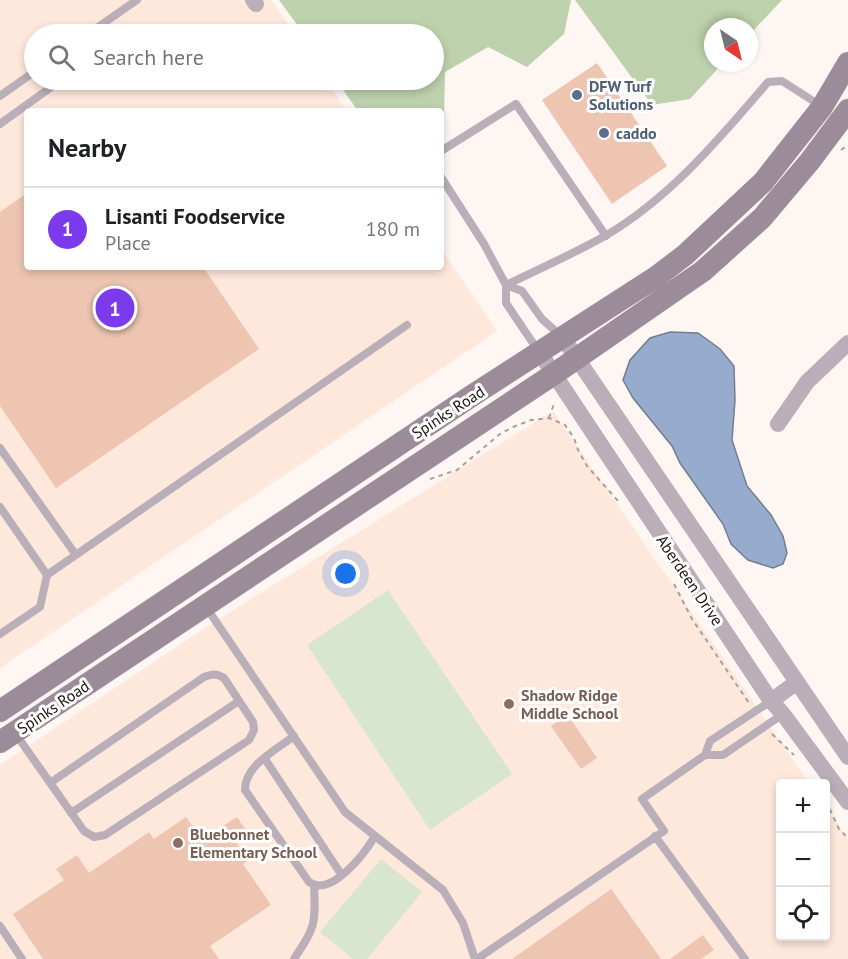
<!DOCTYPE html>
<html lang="en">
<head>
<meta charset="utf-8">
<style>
	:root { --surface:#fff; --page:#f6f6f6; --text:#202124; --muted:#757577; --line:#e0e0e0; --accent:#7c3aed }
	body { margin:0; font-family:"PT Sans",sans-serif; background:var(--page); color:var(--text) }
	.controls { position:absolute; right:18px; bottom:18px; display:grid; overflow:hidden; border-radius:6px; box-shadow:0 3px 9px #0003 }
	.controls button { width:54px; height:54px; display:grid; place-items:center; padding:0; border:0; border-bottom:2px solid var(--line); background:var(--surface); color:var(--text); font:30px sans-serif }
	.compass { position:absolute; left:704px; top:18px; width:54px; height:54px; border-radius:50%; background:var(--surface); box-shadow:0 3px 9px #0003; rotate:145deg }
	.you { position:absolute; left:346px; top:574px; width:21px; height:21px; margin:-15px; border:4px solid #fff; border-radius:50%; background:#1a73e8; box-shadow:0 0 0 9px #1a73e833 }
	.badge { display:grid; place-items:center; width:39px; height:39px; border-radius:50%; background:var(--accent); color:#fff; font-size:20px; font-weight:700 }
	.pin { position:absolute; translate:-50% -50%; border:3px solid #fff; box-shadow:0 2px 6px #0006 }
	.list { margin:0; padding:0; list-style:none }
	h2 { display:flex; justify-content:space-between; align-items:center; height:78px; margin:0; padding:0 24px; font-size:26px }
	h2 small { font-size:20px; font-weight:400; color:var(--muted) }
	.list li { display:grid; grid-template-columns:39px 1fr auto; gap:18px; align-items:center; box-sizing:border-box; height:84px; padding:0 24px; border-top:2px solid var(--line) }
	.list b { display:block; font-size:22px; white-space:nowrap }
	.list p { margin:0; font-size:20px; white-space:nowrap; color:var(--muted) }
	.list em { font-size:20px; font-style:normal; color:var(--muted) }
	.icon { flex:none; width:33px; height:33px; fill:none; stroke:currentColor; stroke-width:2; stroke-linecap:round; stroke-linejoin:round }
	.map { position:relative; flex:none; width:848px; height:959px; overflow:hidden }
	.search { position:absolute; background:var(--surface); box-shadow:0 3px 9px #0003; left:24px; top:24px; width:420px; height:66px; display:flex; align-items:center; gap:15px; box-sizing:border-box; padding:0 21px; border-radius:33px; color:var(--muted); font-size:22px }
	.panel { position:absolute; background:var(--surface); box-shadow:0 3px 9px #0003; left:24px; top:108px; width:420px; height:162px; border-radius:6px }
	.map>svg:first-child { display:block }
	.built { fill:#fee7db }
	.green { fill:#d8e6ce }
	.forest { fill:#bdd1ad }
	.water { fill:#97abcc; stroke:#737e93; stroke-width:1.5 }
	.building { fill:#edc5b1 }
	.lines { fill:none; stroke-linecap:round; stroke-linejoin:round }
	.path { stroke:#a8a09c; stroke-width:2; stroke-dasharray:4.5 4.5; stroke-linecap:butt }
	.lane { stroke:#baafb9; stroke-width:8 }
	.street { stroke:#baafb9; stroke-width:16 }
	.secondary { stroke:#9c8c9a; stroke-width:22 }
	.service-dot { fill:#5c6f8a; stroke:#fff; stroke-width:2 }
	.education-dot { fill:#8d6e63; stroke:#fff; stroke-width:2 }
	.labels { text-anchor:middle; stroke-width:6; stroke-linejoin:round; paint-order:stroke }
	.service-label { font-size:16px; font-weight:bold; fill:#4e5e75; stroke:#fff; text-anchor:start }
	.street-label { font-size:16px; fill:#1e140e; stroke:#fff }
	.education-label { font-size:16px; font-weight:bold; fill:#785e54; stroke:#fff; text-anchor:start }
</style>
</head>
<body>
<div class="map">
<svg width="848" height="959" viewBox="0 0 848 959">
	<rect width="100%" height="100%" fill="#fdf6f3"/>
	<path class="built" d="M0,0h271l24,34h-261v46h292l21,31h-320v156h414v-18l56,82 -497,337z
		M553,411l256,372 -29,1v152h46v-129l22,33v119h-848v-194l211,-141z"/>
	<path class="green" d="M388,590l124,184 -82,56 -123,-185z
		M381,859l41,33 -55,67h-14l-33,-27z"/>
	<path class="forest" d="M279,0h292l-7,34 -37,33 -39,-20 -43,25 -1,50 -3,3v-14h-83l-22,-31h98v-46h-130z
		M575,0h207l-33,35v-8h-36v36h10l-33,36 -38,6z"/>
	<path class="water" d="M670,332l28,1 22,16 14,17 1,34 -3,40 15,46 24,29 12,21 4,17 -4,11 -10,4 -25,-8 -17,-16 -8,-20 -43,-61 -8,-17 -39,-48 -10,-18 7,-20 20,-22z"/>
	<path class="building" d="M597,63l70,103 -55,38 -70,-104z
		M27,193v74h176l56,82 -203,139 -56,-82v-194z
		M568,715l29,43 -16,11 -30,-43z
		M186,817l16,23 35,-23 9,13 -13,8 16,22 -6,4 28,41 -61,41 9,13h-176l-30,-45 51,-34 -8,-11 21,-14 12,18 60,-41 5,7z
		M611,889l50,70h-149l95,-67z
		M703,935l11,15 -13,9h-31z"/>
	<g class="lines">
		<path class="path" d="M841,150l7,-5
			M549,418l6,-17
			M430,479l27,-9 43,-36 13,-7 18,-7 18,-2 16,7 9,13 4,12 9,16 32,36
			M674,584l18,35 57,84
			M772,734l22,21
			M826,801l13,28 9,9"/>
		<path class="lane" d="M88,34l49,-34
			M0,96l34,-24
			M0,124l61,-44
			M441,151l75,-47 90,132
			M441,177l43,67 22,41v18l33,49
			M506,285c33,-16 67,-31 99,-49 65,-38 115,-98 163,-154l14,-1 39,25
			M506,285l16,6 20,28 20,18
			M0,448l76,107
			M0,507l47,68 360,-250
			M206,607l139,205 98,78 20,33 12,36
			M0,634l40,-27 7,-32
			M15,733l69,98 10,6 11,-2 144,-95 5,-10 -1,-8 -29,-44c-8,-5 -12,-4 -20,-1l-154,106
			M294,736c-18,14 -49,29 -49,54l64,92c22,16 56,-29 66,-46
			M705,755l5,-14 61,-40
			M265,759l76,115
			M71,813l168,-112
			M655,836l90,123
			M0,926l22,33
			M294,959c21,-32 22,-34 20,-73
			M477,959l187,-128 -22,-32 63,-44h18l60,-41"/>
		<path class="street" d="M253,0l3,4
			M563,338l285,419
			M540,353l231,348 12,13 65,88
			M778,424l29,-42 41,-39
			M771,701l26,-19"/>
		<path class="secondary" d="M0,711l473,-316 183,-118 29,-22 78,-73 59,-75 26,-44
			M0,742l554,-368 149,-103 59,-53 48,-57 38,-51"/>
	</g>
	<g class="service-dot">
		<circle cx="577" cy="95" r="6"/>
		<circle cx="604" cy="133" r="6"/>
	</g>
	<g class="education-dot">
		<circle cx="509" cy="704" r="6"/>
		<circle cx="178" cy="843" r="6"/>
	</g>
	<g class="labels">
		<g class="service-label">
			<text x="589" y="92">DFW Turf<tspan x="589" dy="18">Solutions</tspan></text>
			<text x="616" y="139">caddo</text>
		</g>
		<g class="street-label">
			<text transform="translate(448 412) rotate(-33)" y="6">Spinks Road</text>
			<text transform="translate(690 580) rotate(56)" y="6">Aberdeen Drive</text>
			<text transform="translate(53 707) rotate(-34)" y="6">Spinks Road</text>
		</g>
		<g class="education-label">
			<text x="521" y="701">Shadow Ridge<tspan x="521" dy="18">Middle School</tspan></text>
			<text x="190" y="840">Bluebonnet<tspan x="190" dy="18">Elementary School</tspan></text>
		</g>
	</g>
</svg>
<div class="controls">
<button>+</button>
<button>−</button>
<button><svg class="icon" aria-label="locate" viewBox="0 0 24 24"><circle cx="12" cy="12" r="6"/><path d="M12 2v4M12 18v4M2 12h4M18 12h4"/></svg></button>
</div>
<svg class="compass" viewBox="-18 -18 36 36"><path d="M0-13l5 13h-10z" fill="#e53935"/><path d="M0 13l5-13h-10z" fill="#757577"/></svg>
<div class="you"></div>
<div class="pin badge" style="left:115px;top:308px">1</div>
<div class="search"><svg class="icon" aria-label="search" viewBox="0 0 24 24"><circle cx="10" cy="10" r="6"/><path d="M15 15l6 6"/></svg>Search here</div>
<section class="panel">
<h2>Nearby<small></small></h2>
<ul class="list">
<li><span class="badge">1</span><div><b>Lisanti Foodservice</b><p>Place</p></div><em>180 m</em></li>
</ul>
</section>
</div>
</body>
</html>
